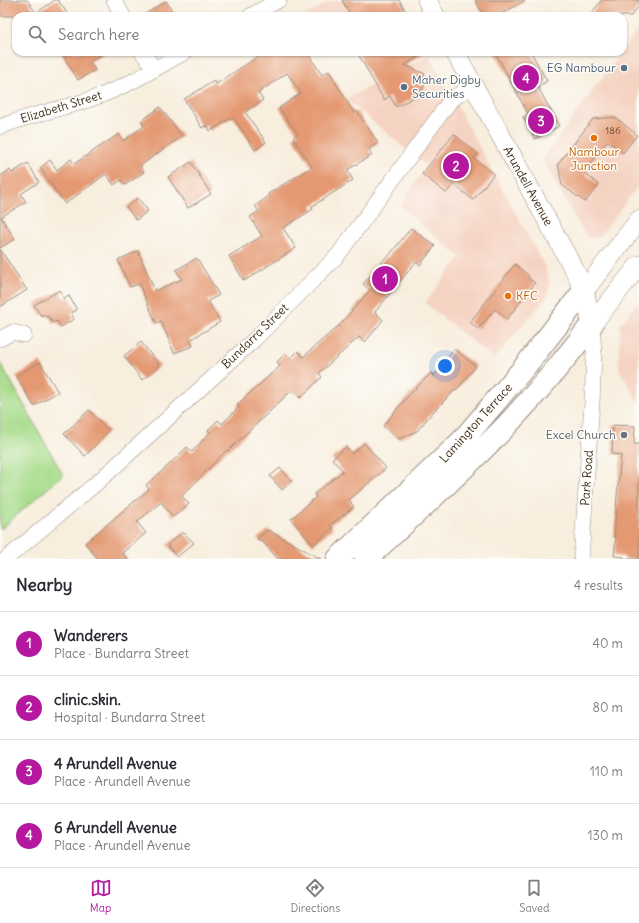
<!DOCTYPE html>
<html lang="en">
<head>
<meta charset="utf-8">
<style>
	:root { --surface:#fff; --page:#f2f2f3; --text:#2b2b33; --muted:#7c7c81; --line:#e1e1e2; --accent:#b5179e }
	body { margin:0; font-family:Delius,sans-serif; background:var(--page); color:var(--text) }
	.you { position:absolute; left:445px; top:366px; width:14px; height:14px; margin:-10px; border:3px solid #fff; border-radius:50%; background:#1a73e8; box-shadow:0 0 0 6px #1a73e833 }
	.badge { display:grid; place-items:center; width:26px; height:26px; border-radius:50%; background:var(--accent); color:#fff; font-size:13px; font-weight:700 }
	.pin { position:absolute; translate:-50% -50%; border:2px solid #fff; box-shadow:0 1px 4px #0006 }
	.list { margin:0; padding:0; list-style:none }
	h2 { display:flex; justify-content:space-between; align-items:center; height:52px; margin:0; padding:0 16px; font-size:17px }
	h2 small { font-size:13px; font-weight:400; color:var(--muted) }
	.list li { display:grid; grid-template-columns:26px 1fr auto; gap:12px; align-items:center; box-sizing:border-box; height:64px; padding:0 16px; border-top:1px solid var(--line) }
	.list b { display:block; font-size:15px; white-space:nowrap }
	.list p { margin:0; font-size:13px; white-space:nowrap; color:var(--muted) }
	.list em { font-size:13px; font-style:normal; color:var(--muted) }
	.icon { flex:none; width:22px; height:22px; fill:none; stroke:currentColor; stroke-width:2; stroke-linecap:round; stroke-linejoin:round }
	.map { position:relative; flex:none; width:639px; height:559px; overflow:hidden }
	.search { position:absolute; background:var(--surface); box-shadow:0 1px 3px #0004; left:12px; right:12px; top:12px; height:44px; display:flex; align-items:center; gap:10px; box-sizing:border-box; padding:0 14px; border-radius:12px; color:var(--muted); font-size:15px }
	.sheet { height:308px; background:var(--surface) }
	nav { display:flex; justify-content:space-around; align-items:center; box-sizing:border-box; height:56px; border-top:1px solid var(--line); background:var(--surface); font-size:11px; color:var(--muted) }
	nav a { display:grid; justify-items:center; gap:2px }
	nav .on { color:var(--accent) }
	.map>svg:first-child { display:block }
	.built { fill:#f5d3c2 }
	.green { fill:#a8dc8c; stroke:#728355 }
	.building { fill:#e49972 }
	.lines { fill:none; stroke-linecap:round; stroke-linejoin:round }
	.minor-casing { stroke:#9a8c7e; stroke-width:16 }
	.major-casing { stroke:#9a8c7e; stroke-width:20 }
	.highway-casing { stroke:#9a8c7e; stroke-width:24 }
	.minor { stroke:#fff; stroke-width:15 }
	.major { stroke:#fff; stroke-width:19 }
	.highway { stroke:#fff; stroke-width:22 }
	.service-dot { fill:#5c6f8a; stroke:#fdfcf7; stroke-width:1.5 }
	.food-dot { fill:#e8710a; stroke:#fdfcf7; stroke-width:1.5 }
	.worship-dot { fill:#6b7280; stroke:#fdfcf7; stroke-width:1.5 }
	.labels { text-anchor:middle; stroke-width:3; stroke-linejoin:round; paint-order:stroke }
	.number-label { font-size:10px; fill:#654633 }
	.service-label { font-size:12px; fill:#4e5e75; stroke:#fdfcf7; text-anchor:end }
	.street-label { font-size:12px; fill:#3b2a1e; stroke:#fdfcf7 }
	.food-label { font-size:12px; fill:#c56008; stroke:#fdfcf7 }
	.worship-label { font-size:12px; fill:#5b616d; stroke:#fdfcf7; text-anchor:end }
</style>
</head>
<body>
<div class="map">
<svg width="639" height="559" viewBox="0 0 639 559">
	<rect width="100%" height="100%" fill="#fdfcf7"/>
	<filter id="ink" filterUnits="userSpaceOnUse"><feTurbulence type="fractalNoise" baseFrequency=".025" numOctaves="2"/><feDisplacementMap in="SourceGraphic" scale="8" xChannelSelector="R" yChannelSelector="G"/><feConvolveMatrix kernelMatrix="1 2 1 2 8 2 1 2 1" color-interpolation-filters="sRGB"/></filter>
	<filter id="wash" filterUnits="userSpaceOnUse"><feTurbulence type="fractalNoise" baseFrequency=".012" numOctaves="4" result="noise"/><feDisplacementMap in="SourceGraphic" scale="16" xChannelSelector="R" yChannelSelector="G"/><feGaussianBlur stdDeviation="0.9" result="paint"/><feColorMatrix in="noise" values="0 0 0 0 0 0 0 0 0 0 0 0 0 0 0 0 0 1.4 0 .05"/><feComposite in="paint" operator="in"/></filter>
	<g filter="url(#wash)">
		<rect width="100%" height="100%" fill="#f8eede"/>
		<path class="built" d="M334,0h68l6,11 -9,5h-95z
			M639,28v157l-36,47 -5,5 -7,1 -4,-1 -6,-9 -39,-69 79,-107h2v-2z
			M429,55l116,212 5,18 -3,12 -53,62 -69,-56 35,-46 -60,-51 26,-40 -80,-67z
			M639,300v104l-20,-35 1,-44z"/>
		<path class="green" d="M0,362l63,113 -61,53h-2z"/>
		<g id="blocks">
			<path class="building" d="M0,0h27l9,13 19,-13h3l11,16h-69z
				M342,0h57l6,10 -10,6h-44z
				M475,0h51l-28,16h-14z
				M602,0h37v6l-8,10h-42z
				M166,1l9,15h-33z
				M61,52h45l-16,9 5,9 -17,10z
				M265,52h42l15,23 7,-4 25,42 3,-2 21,32 -9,6 3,6 -25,15 6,10 -42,27 2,2 -30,19 13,20 -52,33 -15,-25 33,-20 -12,-19 9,-6 -4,-5 14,-10 -1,-2 44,-27 -19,-29 5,-4 -19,-26 22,-15 -14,-20 -29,20 5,7 -18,12 21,30 -11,8 -22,-33 -23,14 -3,-6 -5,3 -18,-29 30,-18 2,3z
				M357,52h69l-21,13 20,9 -4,8 4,2 -4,9 -25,14 -6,-11 -6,4z
				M495,52h36l16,29 -9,6 21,39 -24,13 -12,-22 5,-3z
				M160,107l22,29 -42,30 4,6 -19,13 -4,-5 -7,5 -8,-11 -41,30 -25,-36 10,-8 7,10 14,-11 3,5 45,-30 4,7 21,-15 -3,-5z
				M615,117l22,18 -14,18 -15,-12 -8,10 -16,22 15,12 -14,17 -23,-17 -4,-21 35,-45z
				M454,134l24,20 -4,4 20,16 -21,26 -19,-16 -8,9 -24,-19z
				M191,162l20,32 -23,14 -20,-31z
				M28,163l11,19 -18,12 5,8 -25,15 14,22 -15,9v-72l10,-6 2,3z
				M138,198l10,13 -12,9 -10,-13z
				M411,228l24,18 -15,19 -4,-3 -41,50 8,8 -18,22 -6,-5 -40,36 3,4 -22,21 -8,-8 -64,61 -1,-1 -45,46 7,8 -16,13 -12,-15 -24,20 9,11 -24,20 6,6h-30l-13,-16 64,-54 -3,-4 24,-21 17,-17 5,5 18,-20 -2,-2 10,-10 4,4 17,-17 -2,-2 43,-39 -3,-4 8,-8 5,5 8,-8 5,6 35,-31v1l32,-37 -7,-6 23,-27 1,1z
				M0,249l27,41 -27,17z
				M138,251l17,40 27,-12 -6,-9 21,-12 22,37 -11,6 12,21 -30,18 3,6 -19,7 -13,-32 -5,2 -17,-39 -9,3 -12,-27z
				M515,264l14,12 -1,2 7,5 -28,36 -12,-10 -17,20 -8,-7z
				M60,290l4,9 5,-3 8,14 -6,3 3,6 -13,8 -4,-6 -4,2 -5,-7 -3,1 -2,-3 -2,2 -7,-11z
				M141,342l19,24 -18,14 -18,-24z
				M454,349l22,17 -20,25 -1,-1 -23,23 -15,18 -18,8 -16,-13 25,-30 23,-23 3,3z
				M40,362l18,30 -24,14 -18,-30z
				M89,410l20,21 -24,25 -21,-22z
				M613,425l22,1 -1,18h5v115h-15v-2l-10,-1 2,-19h-2l3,-41 4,-41 -9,-1z
				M364,443l22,25 -37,32 5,7 -24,18 3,3 -20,17 -22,-26 25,-22 -2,-3 29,-23 -11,-12 14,-12 6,7z
				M280,468l12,13 -10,9 -12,-14z
				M268,530l53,29h-43l-14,-16 -7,-4z
				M183,532l11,11 -17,14 -10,-12z"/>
		</g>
	</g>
	<g filter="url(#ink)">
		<use href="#blocks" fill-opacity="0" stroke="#9a8c7e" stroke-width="1"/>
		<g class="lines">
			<g class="minor-casing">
				<path id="minor" d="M114,0l9,16
					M250,16l29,-16
					M142,52l13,17
					M0,127c31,-13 63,-18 94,-29 30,-10 63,-30 91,-46
					M0,339l13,-7 11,3
					M6,559l93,-78 156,-142 83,-84 112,-154 8,-6 15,-9
					M581,559l11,-156 2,-50 -2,-29"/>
			</g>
			<g class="major-casing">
				<path id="major" d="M427,0l8,16
					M455,52l121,221 8,18 8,33
					M584,291l55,-71
					M592,324l47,-59"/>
			</g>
			<g class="highway-casing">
				<path id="highway" d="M338,559l123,-117 62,-73 61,-78
					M366,559c47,-44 95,-86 139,-132 31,-33 60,-67 87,-103"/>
			</g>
			<use href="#minor" class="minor"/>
			<use href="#major" class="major"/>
			<use href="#highway" class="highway"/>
		</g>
	</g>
	<g class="service-dot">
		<circle cx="624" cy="68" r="4"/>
		<circle cx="404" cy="87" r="4"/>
	</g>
	<g class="food-dot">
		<circle cx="594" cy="138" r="4"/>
		<circle cx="508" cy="296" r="4"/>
	</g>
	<circle class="worship-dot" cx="624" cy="435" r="4"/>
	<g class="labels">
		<g class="number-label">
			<text x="613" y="134">186</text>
		</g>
		<g class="service-label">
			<text x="616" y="72">EG Nambour</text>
			<text x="412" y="84" text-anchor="start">Maher Digby<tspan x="412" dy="14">Securities</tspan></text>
		</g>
		<g class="street-label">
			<text transform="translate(61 107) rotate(-17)" y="4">Elizabeth Street</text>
			<text transform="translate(528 186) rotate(61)" y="4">Arundell Avenue</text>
			<text transform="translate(255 336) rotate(-44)" y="4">Bundarra Street</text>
			<text transform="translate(476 423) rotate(-48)" y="4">Lamington Terrace</text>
			<text transform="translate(587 478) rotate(-86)" y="4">Park Road</text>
		</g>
		<g class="food-label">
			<text x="594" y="156">Nambour<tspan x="594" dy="14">Junction</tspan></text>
			<text x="516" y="300" text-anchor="start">KFC</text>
		</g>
		<g class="worship-label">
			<text x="616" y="439">Excel Church</text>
		</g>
	</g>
</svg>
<div class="you"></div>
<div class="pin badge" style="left:385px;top:279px">1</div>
<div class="pin badge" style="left:456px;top:166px">2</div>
<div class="pin badge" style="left:541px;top:121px">3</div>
<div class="pin badge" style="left:526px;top:78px">4</div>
<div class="search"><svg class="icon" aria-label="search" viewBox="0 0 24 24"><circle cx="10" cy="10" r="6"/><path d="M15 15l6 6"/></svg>Search here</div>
</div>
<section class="sheet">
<h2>Nearby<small>4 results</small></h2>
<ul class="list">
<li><span class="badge">1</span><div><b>Wanderers</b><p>Place · Bundarra Street</p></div><em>40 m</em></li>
<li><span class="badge">2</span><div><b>clinic.skin.</b><p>Hospital · Bundarra Street</p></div><em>80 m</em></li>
<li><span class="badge">3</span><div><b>4 Arundell Avenue</b><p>Place · Arundell Avenue</p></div><em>110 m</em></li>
<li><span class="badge">4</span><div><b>6 Arundell Avenue</b><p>Place · Arundell Avenue</p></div><em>130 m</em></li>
</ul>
</section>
<nav>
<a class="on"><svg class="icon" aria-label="map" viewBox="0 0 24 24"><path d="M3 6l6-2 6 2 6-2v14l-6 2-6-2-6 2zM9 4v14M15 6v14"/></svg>Map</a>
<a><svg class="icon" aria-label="directions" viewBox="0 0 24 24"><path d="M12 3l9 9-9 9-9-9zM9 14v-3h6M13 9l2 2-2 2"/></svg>Directions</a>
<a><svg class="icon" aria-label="saved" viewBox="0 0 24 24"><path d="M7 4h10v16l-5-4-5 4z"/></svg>Saved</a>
</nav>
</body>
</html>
